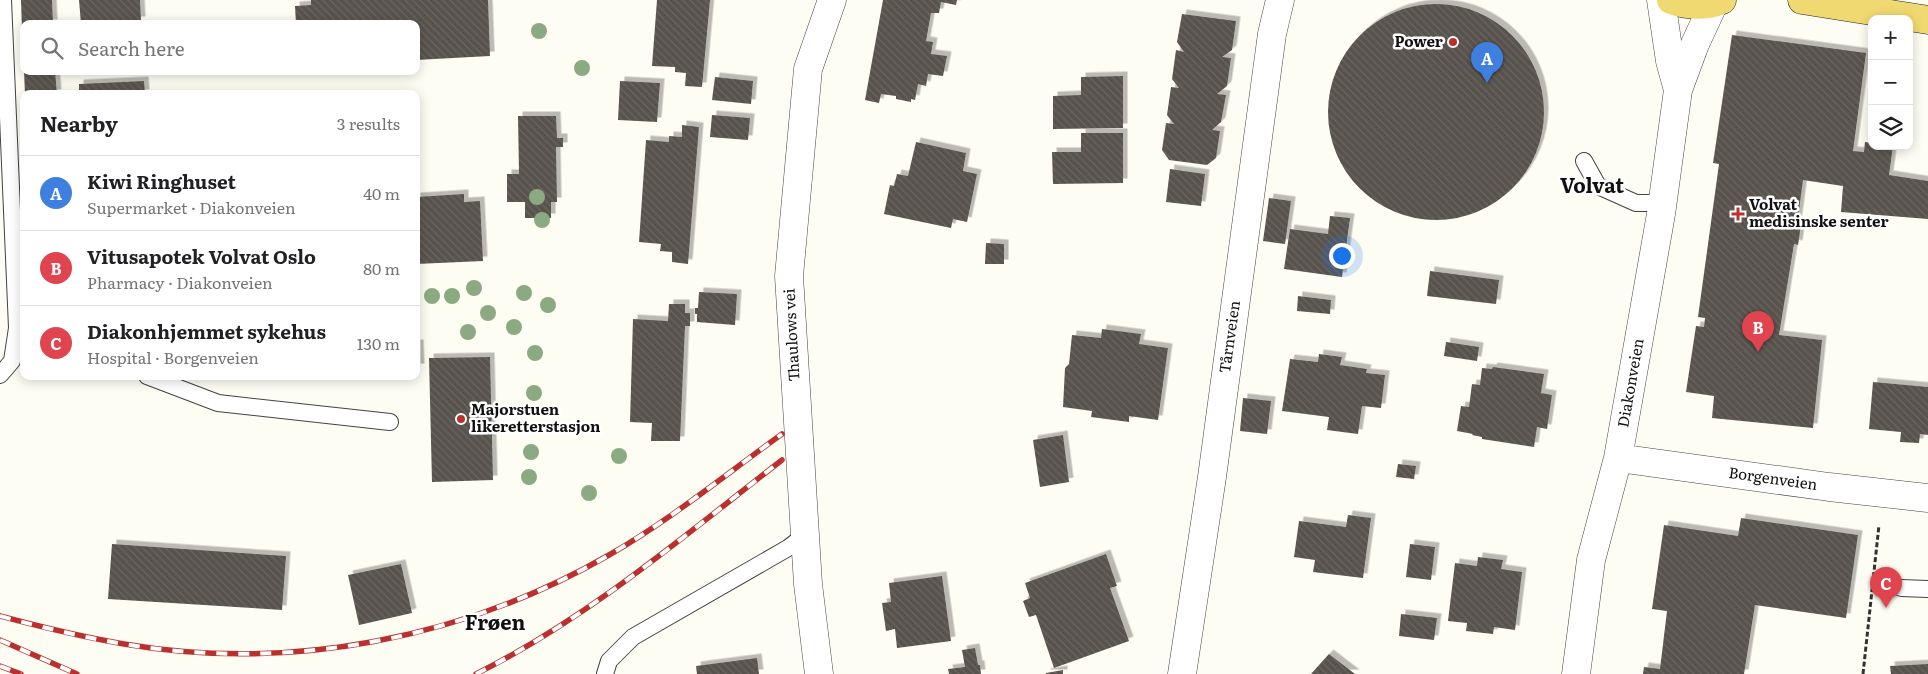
<!DOCTYPE html>
<html lang="en">
<head>
<meta charset="utf-8">
<style>
	:root { --surface:#fff; --page:#f2f2f2; --text:#202124; --muted:#757577; --line:#e0e0e0; --accent:#0f766e }
	body { margin:0; font-family:Literata,serif; background:var(--page); color:var(--text) }
	.controls { position:absolute; right:15px; top:15px; display:grid; overflow:hidden; border-radius:10px; box-shadow:0 2px 12px #0003 }
	.controls button { width:45px; height:45px; display:grid; place-items:center; padding:0; border:0; border-bottom:1px solid var(--line); background:var(--surface); color:var(--text); font:25px sans-serif }
	.you { position:absolute; left:1341px; top:255px; width:18px; height:18px; margin:-12px; border:4px solid #fff; border-radius:50%; background:#1a73e8; box-shadow:0 0 0 8px #1a73e833 }
	.badge { display:grid; place-items:center; width:32px; height:32px; border-radius:50%; background:var(--accent); color:#fff; font-size:16px; font-weight:700 }
	.pin { position:absolute; translate:-50% -41px; filter:drop-shadow(0 1px 2px #0008) }
	.pin::after { content:''; position:absolute; top:26px; width:18px; height:15px; background:inherit; clip-path:polygon(0 0,100% 0,50% 100%) }
	.list { margin:0; padding:0; list-style:none }
	h2 { display:flex; justify-content:space-between; align-items:center; height:65px; margin:0; padding:0 20px; font-size:21px }
	h2 small { font-size:16px; font-weight:400; color:var(--muted) }
	.list li { display:grid; grid-template-columns:32px 1fr auto; gap:15px; align-items:center; box-sizing:border-box; height:75px; padding:0 20px; border-top:1px solid var(--line) }
	.list b { display:block; font-size:19px; white-space:nowrap }
	.list p { margin:0; font-size:16px; white-space:nowrap; color:var(--muted) }
	.list em { font-size:16px; font-style:normal; color:var(--muted) }
	.icon { flex:none; width:28px; height:28px; fill:none; stroke:currentColor; stroke-width:2; stroke-linecap:round; stroke-linejoin:round }
	.map { position:relative; flex:none; width:1928px; height:674px; overflow:hidden }
	.search { position:absolute; background:var(--surface); box-shadow:0 2px 12px #0003; left:20px; top:20px; width:400px; height:55px; display:flex; align-items:center; gap:12px; box-sizing:border-box; padding:0 18px; border-radius:10px; color:var(--muted); font-size:19px }
	.panel { position:absolute; background:var(--surface); box-shadow:0 2px 12px #0003; left:20px; top:90px; width:400px; height:290px; border-radius:10px }
	.map>svg:first-child { display:block }
	.building { fill:url(#building-back-hatch); filter:url(#shadow) }
	.lines { fill:none; stroke-linecap:round; stroke-linejoin:round }
	.lane-casing { stroke:#434343; stroke-width:18 }
	.street-casing { stroke:#434343; stroke-width:29 }
	.primary-casing { stroke:#212121; stroke-width:29 }
	.path { stroke:#323232; stroke-width:3; stroke-dasharray:5 2.5; stroke-linecap:butt }
	.lane { stroke:#fff; stroke-width:16 }
	.street { stroke:#fff; stroke-width:28 }
	.primary { stroke:#f1d971; stroke-width:28 }
	.rail-casing { stroke:#ba302e; stroke-width:5.5 }
	.rail { stroke:#fff; stroke-width:4; stroke-dasharray:11; stroke-linecap:butt }
	.tree { fill:#8baa81 }
	.poi-dot { fill:#ba302e; stroke:#fff; stroke-width:2 }
	.labels { text-anchor:middle; stroke-width:5; stroke-linejoin:round; paint-order:stroke }
	.poi-label { font-size:15px; font-weight:bold; fill:#101010; stroke:#fff; text-anchor:start }
	.street-label { font-size:15px; fill:#101010; stroke:#fff }
	.district-label { font-size:20px; font-weight:bold; fill:#101010; stroke:#fff }
</style>
</head>
<body>
<div class="map">
<svg width="1928" height="674" viewBox="0 0 1928 674">
	<defs>
		<pattern id="building-back-hatch" width="6" height="6" patternUnits="userSpaceOnUse" patternTransform="scale(1.25)"><rect width="6" height="6" fill="#58524d"/><path d="M-1 5l2 2M0 0l6 6M5-1l2 2" fill="none" stroke="#6b6662"/></pattern>
		<filter id="shadow"><feDropShadow dx="4.5" dy="-4.5" stdDeviation="0" flood-color="#0004"/></filter>
	</defs>
	<rect width="100%" height="100%" fill="#fefdf4"/>
	<path class="building" d="M21,0h31l1,24h-29v6l-2,1z
		M79,0h61l1,21 -60,3z
		M311,0h177l2,56 -74,4v-36h-120l-1,-18 16,-1z
		M657,0h53l-8,87 -17,-1 1,-13 -11,-1v-5l-23,-1z
		M883,0h74l-1,5 -15,-3 -2,11h-8l-5,28 7,1 -2,12 16,2 -4,20 -15,-2 -2,12 -8,-2 -3,16 -4,-1v3l-15,-3v-3l-15,-2 -2,9 -14,-3z
		M1328 112a108 108 0 1 1 216 0a108 108 0 1 1-216 0Z
		M1182,14l54,7 -4,29 -10,7 9,1 -4,28 -10,8 9,1 -5,27 -9,8 8,1 -4,27 -9,7 -38,-5 -7,-10 4,-27 8,1 -7,-9 4,-28 8,1 -7,-9 4,-29 8,2 -7,-10z
		M1732,35l134,18 -13,98 11,1 1,-10 7,1v3h21l-4,29 39,6v38l-87,-7 2,-26 -40,-6 -6,45h4l-3,20 -4,-1 -15,91 43,5 -9,88 -101,-10 2,-22 -28,-4 10,-66 8,1 1,-9 -7,-1 21,-153 -6,-1z
		M24,71h31l2,23h-32z
		M1123,76v52l-70,1v-33l28,-1v-18z
		M715,77l38,4 -2,23 -39,-4z
		M144,81l1,13h-66v-10z
		M620,81l40,2 -3,39 -39,-2z
		M712,115l38,3 -2,22 -38,-3z
		M518,116h38l1,22h6v9h-7l1,55h-6v16h-26v-16h-18v-28h12z
		M682,125l17,2 -11,137 -16,-2v-10l-12,-1 1,-7 -22,-2 7,-102 23,2v-6l13,1z
		M1081,133h42v50l-70,1 -1,-32h29z
		M916,142l50,11 -3,18 14,3 -10,48 -14,-3 -2,9 -67,-14 6,-29 4,1 3,-12 11,2z
		M1170,169l35,5 -4,32 -35,-4z
		M464,194v8l16,-1 3,60 -67,3v-67z
		M1269,198l22,3 -6,43 -22,-3z
		M1330,216l20,2 -8,59 -58,-8 6,-40 38,5z
		M986,243l18,1v20h-19z
		M1430,271l69,9 -3,24 -69,-8z
		M699,292l38,2 -2,31 -38,-3v-8h-2v-6h3z
		M1298,296l33,4 -1,14 -33,-3z
		M669,304h16v9h5v13h-5l-5,115h-29l1,-18 -22,-1 3,-103 35,2z
		M1102,329l39,5 -2,10 29,4 -10,72 -29,-4v6l-38,-5 1,-6 -29,-4 2,-39 4,-4 3,-29 29,3z
		M1446,342l33,5 -2,14 -33,-5z
		M416,344h3l1,24h-4z
		M1319,354l23,3 -2,8 27,4 -1,4 19,2 -4,33 -19,-2 -4,28 -31,-4 2,-13 -47,-6 8,-52 28,3z
		M490,357l3,123 -61,2 -3,-124z
		M1493,367l51,7 -3,19 11,2 -5,34 -10,-2 -3,20 -52,-8v-2l-10,-2 1,-1 -16,-3 4,-25 8,1 3,-23 8,1 2,-17 10,1z
		M1873,382l55,5v48l-8,-1 -1,9 -19,-1 1,-10 -32,-3z
		M1243,398l28,3 -4,33 -27,-3z
		M1063,435l6,47 -29,5 -7,-47z
		M1398,464l18,2 -2,13 -18,-2z
		M1348,515l23,3 -8,60 -50,-6 2,-12 -21,-3 5,-36 47,6z
		M1741,518l117,17 -12,83 -91,-13 -11,69h-101l1,-7 16,2 7,-58 -15,-2 12,-84 74,11z
		M112,544l174,12 -4,54 -174,-11z
		M1410,544l25,3 -4,33 -25,-3z
		M1106,554l11,32 -7,2 19,53 -75,27 -18,-53 -7,2 -6,-16 7,-3 -5,-15z
		M1478,557l25,3 -2,9 21,3 -7,58 -21,-3 -1,7 -27,-3 1,-8 -19,-2 7,-58 22,3z
		M401,564l11,49 -53,12 -11,-50z
		M942,576l9,65 -54,7 -2,-19 -9,2 -4,-28 9,-1 -2,-19z
		M1401,614l36,4 -3,22 -35,-4z
		M975,648l3,17h2l1,9h-32l-1,-5 17,-2 -3,-17z
		M1329,654l26,20h-44z
		M757,658l2,16h-62l-1,-8z
		M1928,664v10h-37l-1,-8z
		M1063,670v4h-17v-1z"/>
	<g class="lines">
		<g class="lane-casing">
			<path id="lane" d="M1584,161l14,25 38,17h27
				M0,375l12,-14 5,-33 -14,-328
				M147,376l71,27 172,19
				M1901,588l27,1
				M605,674l4,-13 24,-24 155,-89 17,-13"/>
		</g>
		<g class="street-casing">
			<path id="street" d="M1661,0l9,61 8,29
				M1618,458l211,29 99,11
				M819,674l-11,-90 -19,-308 19,-207 24,-69
				M1182,674l30,-197 60,-443 8,-34
				M1576,674l15,-114 27,-102 43,-244 17,-124 17,-46 19,-41"/>
		</g>
		<g class="primary-casing">
			<path id="primary" d="M1671,0c17,6 34,7 51,0
				M1802,0l126,20"/>
		</g>
		<path class="path" d="M1863,674l16,-149"/>
		<use href="#lane" class="lane"/>
		<use href="#street" class="street"/>
		<use href="#primary" class="primary"/>
		<g class="rail-casing">
			<path id="rail" d="M0,616c41,11 82,21 124,28 166,28 339,-5 485,-89 61,-35 116,-80 173,-121
				M0,640l77,34
				M0,666l21,8
				M476,674c112,-56 208,-138 306,-214"/>
		</g>
		<use href="#rail" class="rail"/>
	</g>
	<g class="tree">
		<circle cx="539" cy="31" r="8"/>
		<circle cx="582" cy="68" r="8"/>
		<circle cx="537" cy="197" r="8"/>
		<circle cx="542" cy="220" r="8"/>
		<circle cx="474" cy="288" r="8"/>
		<circle cx="524" cy="293" r="8"/>
		<circle cx="432" cy="296" r="8"/>
		<circle cx="452" cy="296" r="8"/>
		<circle cx="548" cy="305" r="8"/>
		<circle cx="488" cy="313" r="8"/>
		<circle cx="514" cy="327" r="8"/>
		<circle cx="468" cy="332" r="8"/>
		<circle cx="535" cy="353" r="8"/>
		<circle cx="534" cy="393" r="8"/>
		<circle cx="531" cy="452" r="8"/>
		<circle cx="619" cy="456" r="8"/>
		<circle cx="529" cy="477" r="8"/>
		<circle cx="589" cy="493" r="8"/>
	</g>
	<g class="poi-dot">
		<circle cx="1453" cy="42" r="5"/>
		<path d="M1735.5 206.5h5v5h5v5h-5v5h-5v-5h-5v-5h5z"/>
		<circle cx="461" cy="419" r="5"/>
	</g>
	<g class="labels">
		<g class="poi-label">
			<text x="1443" y="47" text-anchor="end">Power</text>
			<text x="1749" y="210">Volvat<tspan x="1749" dy="17">medisinske senter</tspan></text>
			<text x="471" y="415">Majorstuen<tspan x="471" dy="17">likeretterstasjon</tspan></text>
		</g>
		<g class="street-label">
			<text transform="translate(792 335) rotate(-93)" y="5">Thaulows vei</text>
			<text transform="translate(1230 337) rotate(-82)" y="5">Tårnveien</text>
			<text transform="translate(1631 383) rotate(-80)" y="5">Diakonveien</text>
			<text transform="translate(1773 479) rotate(8)" y="5">Borgenveien</text>
		</g>
		<g class="district-label">
			<text x="1592" y="193">Volvat</text>
			<text x="495" y="630">Frøen</text>
		</g>
	</g>
</svg>
<div class="controls">
<button>+</button>
<button>−</button>
<button><svg class="icon" aria-label="layers" viewBox="0 0 24 24"><path d="M12 4l9 5-9 5-9-5zM3 14l9 5 9-5"/></svg></button>
</div>
<div class="you"></div>
<div class="pin badge" style="left:1487px;top:83px;background:#3f7fe0">A</div>
<div class="pin badge" style="left:1758px;top:352px;background:#e0444e">B</div>
<div class="pin badge" style="left:1886px;top:608px;background:#e0444e">C</div>
<div class="search"><svg class="icon" aria-label="search" viewBox="0 0 24 24"><circle cx="10" cy="10" r="6"/><path d="M15 15l6 6"/></svg>Search here</div>
<section class="panel">
<h2>Nearby<small>3 results</small></h2>
<ul class="list">
<li><span class="badge" style="background:#3f7fe0">A</span><div><b>Kiwi Ringhuset</b><p>Supermarket · Diakonveien</p></div><em>40 m</em></li>
<li><span class="badge" style="background:#e0444e">B</span><div><b>Vitusapotek Volvat Oslo</b><p>Pharmacy · Diakonveien</p></div><em>80 m</em></li>
<li><span class="badge" style="background:#e0444e">C</span><div><b>Diakonhjemmet sykehus</b><p>Hospital · Borgenveien</p></div><em>130 m</em></li>
</ul>
</section>
</div>
</body>
</html>
